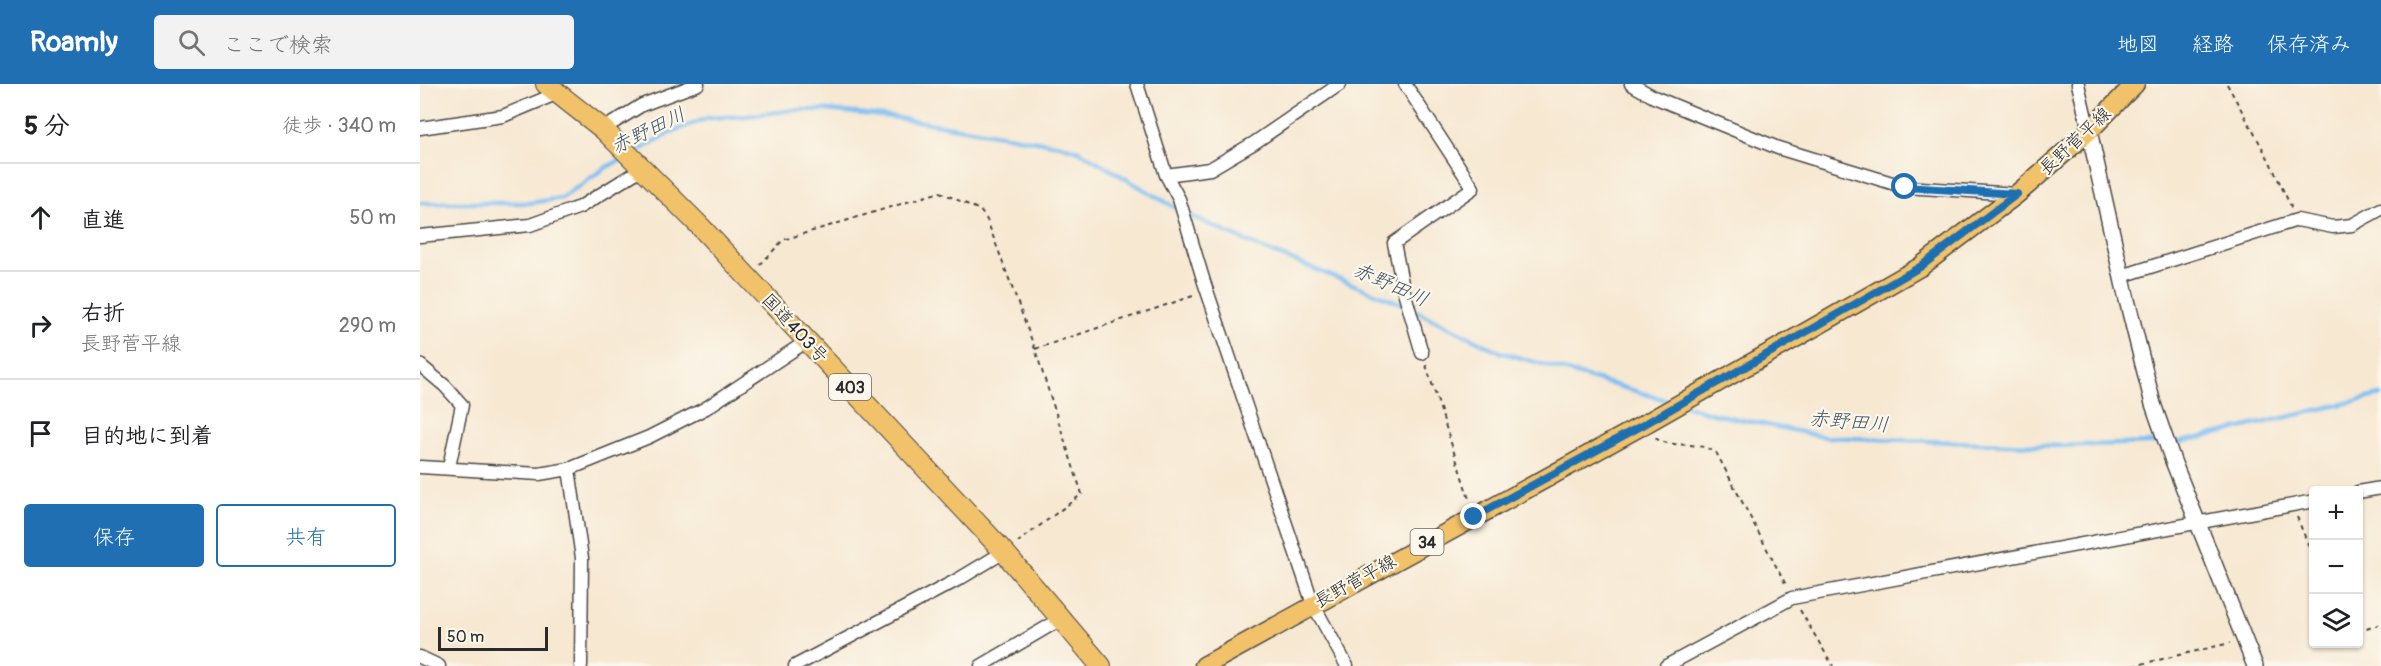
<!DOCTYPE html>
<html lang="ja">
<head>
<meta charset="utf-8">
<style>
	:root { --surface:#fff; --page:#f2f2f2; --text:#202124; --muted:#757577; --line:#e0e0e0; --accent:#1f6fb2 }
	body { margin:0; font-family:Pangolin,"Klee One",sans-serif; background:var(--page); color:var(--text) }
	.controls { position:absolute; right:18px; bottom:18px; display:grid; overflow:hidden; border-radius:6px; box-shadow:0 2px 4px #0004 }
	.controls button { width:54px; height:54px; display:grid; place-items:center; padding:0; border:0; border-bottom:2px solid var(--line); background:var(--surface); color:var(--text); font:30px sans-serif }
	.scale { position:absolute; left:18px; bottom:15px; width:110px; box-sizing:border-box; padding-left:6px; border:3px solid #2b2b2b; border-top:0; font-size:16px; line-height:21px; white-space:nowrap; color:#2b2b2b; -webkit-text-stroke:4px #fbf7ec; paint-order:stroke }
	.stop { position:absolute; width:18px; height:18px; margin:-14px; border:4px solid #1f6fb2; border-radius:50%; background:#fff }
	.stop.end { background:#1f6fb2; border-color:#fff; box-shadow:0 2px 6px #0008 }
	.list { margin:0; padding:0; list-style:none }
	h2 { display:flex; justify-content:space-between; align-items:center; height:78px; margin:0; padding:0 24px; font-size:26px }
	h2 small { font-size:20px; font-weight:400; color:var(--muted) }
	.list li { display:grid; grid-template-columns:39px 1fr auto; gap:18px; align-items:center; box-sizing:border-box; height:108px; padding:0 24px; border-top:2px solid var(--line) }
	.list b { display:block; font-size:22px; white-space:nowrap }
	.list p { margin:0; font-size:20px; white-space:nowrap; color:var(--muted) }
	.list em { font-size:20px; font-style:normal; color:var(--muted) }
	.actions { display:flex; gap:12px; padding:18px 24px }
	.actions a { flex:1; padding:14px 0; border:2px solid var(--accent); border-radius:6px; text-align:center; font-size:21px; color:var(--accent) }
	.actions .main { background:var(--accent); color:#fff }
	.icon { flex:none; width:33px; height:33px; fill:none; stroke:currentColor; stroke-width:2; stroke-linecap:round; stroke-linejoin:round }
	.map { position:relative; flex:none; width:1961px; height:582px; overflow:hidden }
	header { display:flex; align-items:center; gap:36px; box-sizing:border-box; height:84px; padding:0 30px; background:var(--accent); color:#fff }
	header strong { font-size:28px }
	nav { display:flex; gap:33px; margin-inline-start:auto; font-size:21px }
	.search { width:420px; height:54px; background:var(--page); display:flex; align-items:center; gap:15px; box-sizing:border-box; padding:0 21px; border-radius:6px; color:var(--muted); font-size:22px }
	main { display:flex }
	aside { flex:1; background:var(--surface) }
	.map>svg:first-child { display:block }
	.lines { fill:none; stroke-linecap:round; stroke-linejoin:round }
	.stream { stroke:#7cbef2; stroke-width:4.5 }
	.minor-casing { stroke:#4a4744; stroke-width:15 }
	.tertiary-casing { stroke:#4a4744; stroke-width:18 }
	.primary-casing { stroke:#4a4744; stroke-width:21 }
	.trunk-casing { stroke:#4a4744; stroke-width:22 }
	.path { stroke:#4a4744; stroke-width:2; stroke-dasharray:4.5 4.5; stroke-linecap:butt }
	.minor { stroke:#fff; stroke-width:12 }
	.tertiary { stroke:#fff; stroke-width:15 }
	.primary { stroke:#f2c26a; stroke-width:18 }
	.trunk { stroke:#f2c26a; stroke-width:20 }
	.route { stroke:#1f6fb2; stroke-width:8 }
	.labels { text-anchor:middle; stroke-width:4.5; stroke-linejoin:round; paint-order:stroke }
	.shield { fill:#fbf7ec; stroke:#696865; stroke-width:1.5 }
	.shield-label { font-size:16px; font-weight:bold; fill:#2b2b2b }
	.street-label { font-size:18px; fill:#2b2b2b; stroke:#fbf7ec }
	.water-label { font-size:20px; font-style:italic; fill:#435767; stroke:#fbf7ec }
</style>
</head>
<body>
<header>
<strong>Roamly</strong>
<div class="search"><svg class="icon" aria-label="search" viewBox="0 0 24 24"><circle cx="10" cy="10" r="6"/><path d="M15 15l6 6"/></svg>ここで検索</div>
<nav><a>地図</a><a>経路</a><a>保存済み</a></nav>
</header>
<main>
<aside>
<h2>5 分<small>徒歩 · 340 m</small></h2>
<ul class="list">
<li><svg class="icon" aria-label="ahead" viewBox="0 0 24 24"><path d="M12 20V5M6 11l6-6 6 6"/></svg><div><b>直進</b></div><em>50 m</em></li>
<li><svg class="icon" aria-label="right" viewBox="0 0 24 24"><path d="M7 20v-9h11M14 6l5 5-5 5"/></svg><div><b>右折</b><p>長野菅平線</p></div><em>290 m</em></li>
<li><svg class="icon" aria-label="arrive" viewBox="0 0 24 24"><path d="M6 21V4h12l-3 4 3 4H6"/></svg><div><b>目的地に到着</b></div></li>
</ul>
<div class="actions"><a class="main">保存</a><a>共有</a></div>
</aside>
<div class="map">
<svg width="1961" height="582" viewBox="0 0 1961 582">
	<rect width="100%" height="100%" fill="#fbf7ec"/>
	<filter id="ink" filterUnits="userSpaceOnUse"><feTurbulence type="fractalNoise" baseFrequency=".0167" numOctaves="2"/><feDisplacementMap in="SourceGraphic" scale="12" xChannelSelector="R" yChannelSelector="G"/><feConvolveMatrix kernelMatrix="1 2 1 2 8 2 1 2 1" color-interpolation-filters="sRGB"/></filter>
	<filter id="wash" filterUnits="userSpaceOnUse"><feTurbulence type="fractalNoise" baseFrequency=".008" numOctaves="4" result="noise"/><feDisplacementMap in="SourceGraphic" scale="24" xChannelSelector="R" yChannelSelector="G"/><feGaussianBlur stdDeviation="1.35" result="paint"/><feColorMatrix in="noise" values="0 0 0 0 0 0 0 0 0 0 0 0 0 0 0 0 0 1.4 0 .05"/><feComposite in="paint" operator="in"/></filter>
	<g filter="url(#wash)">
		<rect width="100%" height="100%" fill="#f7e8d2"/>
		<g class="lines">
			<path class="stream" d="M214,69l40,-22 34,-13 38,-2 48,-6h32l66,7 168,28 19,6 100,59
				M0,119h110l32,-5 43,-30 19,-10
				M767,130l74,34 139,55 100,49 173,50
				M1267,322l27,8 111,23 233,9 123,-4 200,-47"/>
		</g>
	</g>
	<g filter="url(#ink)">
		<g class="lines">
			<g class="minor-casing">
				<path id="minor" d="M717,0l29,91 13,24 25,83 109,322 34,62
					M985,0l68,104 -79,55 9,45 19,65
					M1211,0l23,13 124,51 127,39 112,7
					M1658,0l11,47
					M0,44l83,-12 55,-23
					M183,45l39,-24 56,-21
					M746,91l44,-6 44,-26 86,-59
					M0,152l110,-11 50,-18 63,-39
					M1702,192l175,-56 36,7 19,-2 29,-16
					M0,281l25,21 17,19 -13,62
					M0,383l119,7 30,-5 80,-32 57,-29 101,-67
					M149,385l13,89 -1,108
					M1938,408l23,-4
					M0,573l19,9
					M375,582l164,-87 45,-27
					M561,582l80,-47
					M1246,582l126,-68 522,-97"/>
			</g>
			<g class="tertiary-casing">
				<path id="tertiary" d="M1669,47l38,169 26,104 20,57 82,205"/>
			</g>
			<g class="primary-casing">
				<path id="primary" d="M784,582l439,-241 277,-158 97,-73 72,-63 46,-47"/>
			</g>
			<g class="trunk-casing">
				<path id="trunk" d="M126,0l57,45 95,95 306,328 97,114"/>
			</g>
			<path class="path" d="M1807,0l42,76 23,49
				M340,181l23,-25 157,-48 40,18 7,10 48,129 47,145 -64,48
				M615,265l161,-54
				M1006,281l44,137
				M1235,354c19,12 46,1 62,16l70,133
				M1877,433l17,42
				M1380,526l33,56
				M1938,548l23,-8
				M1713,582l97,-23"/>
			<use href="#minor" class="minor"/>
			<use href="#tertiary" class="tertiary"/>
			<use href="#primary" class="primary"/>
			<use href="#trunk" class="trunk"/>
		</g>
	</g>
	<g class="lines" filter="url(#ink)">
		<path class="route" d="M1054,433l169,-92 277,-158 97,-73 -112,-7"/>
	</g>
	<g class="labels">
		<g class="shield">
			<rect x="409" y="290" width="42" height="26" rx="4.5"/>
			<rect x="990.5" y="445" width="33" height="26" rx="4.5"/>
		</g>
		<g class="shield-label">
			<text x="430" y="309">403</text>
			<text x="1007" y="464">34</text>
		</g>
		<g class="street-label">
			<text transform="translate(1655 57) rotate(-43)" y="6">長野菅平線</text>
			<text transform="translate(375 244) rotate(47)" y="6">国道403号</text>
			<text transform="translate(935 497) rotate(-29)" y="6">長野菅平線</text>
		</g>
		<g class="water-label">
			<text transform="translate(228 46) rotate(-26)" y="7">赤野田川</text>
			<text transform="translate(971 200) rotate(24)" y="7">赤野田川</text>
			<text transform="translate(1429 337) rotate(5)" y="7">赤野田川</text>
		</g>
	</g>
</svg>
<div class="controls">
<button>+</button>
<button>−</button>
<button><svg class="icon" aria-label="layers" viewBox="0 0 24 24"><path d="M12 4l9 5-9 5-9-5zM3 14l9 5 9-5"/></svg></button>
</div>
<div class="scale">50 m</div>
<div class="stop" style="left:1485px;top:103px"></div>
<div class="stop end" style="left:1054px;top:433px"></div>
</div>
</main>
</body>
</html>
